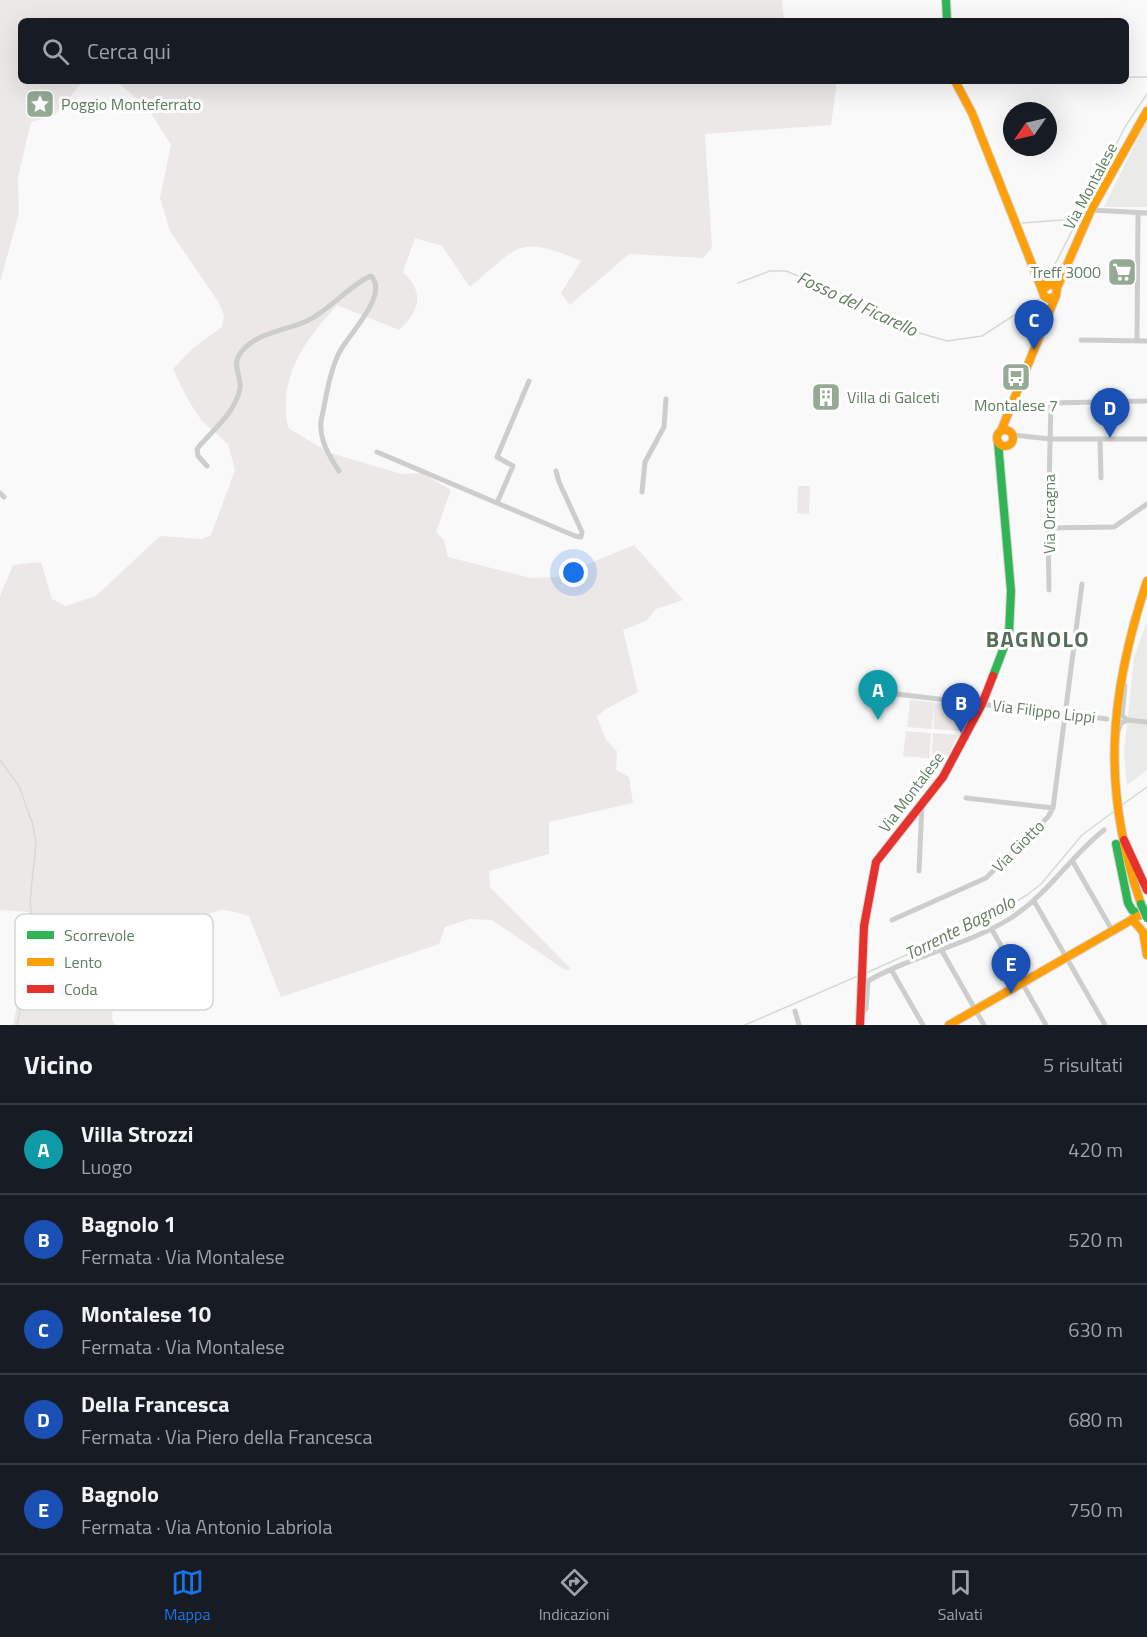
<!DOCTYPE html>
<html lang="it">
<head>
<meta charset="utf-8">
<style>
	:root { --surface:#171b24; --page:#242831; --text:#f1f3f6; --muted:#9ea1a6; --line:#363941; --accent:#1a73e8 }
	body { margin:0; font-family:"Titillium Web",sans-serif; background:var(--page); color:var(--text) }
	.compass { position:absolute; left:1003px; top:102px; width:54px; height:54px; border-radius:50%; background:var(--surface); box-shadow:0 6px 24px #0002; rotate:236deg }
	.you { position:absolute; left:574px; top:573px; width:21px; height:21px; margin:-15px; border:4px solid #fff; border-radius:50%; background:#1a73e8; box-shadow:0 0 0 9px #1a73e833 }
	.badge { display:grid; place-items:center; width:39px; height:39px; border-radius:50%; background:var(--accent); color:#fff; font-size:20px; font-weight:700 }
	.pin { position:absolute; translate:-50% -50px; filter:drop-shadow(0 2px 3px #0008) }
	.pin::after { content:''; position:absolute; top:32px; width:21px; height:18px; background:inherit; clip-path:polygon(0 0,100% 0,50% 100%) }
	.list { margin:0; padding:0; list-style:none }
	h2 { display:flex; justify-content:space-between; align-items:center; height:78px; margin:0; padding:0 24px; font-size:26px }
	h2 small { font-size:20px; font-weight:400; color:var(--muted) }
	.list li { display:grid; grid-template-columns:39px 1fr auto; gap:18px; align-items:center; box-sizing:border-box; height:90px; padding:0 24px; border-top:2px solid var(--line) }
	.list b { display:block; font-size:22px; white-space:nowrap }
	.list p { margin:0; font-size:20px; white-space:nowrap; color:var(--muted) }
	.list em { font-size:20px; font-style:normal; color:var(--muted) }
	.icon { flex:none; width:33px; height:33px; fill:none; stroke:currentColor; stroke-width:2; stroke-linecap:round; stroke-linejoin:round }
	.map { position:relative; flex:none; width:1147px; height:1025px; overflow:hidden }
	.search { position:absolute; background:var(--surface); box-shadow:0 6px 24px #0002; left:18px; right:18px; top:18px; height:66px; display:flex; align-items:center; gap:15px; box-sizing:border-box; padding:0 21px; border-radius:9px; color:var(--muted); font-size:22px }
	.sheet { height:528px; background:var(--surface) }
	nav { display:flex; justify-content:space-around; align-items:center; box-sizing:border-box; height:84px; border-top:2px solid var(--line); background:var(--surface); font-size:16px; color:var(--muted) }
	nav a { display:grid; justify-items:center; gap:3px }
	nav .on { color:var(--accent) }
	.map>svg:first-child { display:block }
	.built { fill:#eaebe9 }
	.green { fill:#ece8e7 }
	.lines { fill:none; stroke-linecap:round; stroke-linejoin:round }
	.stream { stroke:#d3dcd2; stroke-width:1.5 }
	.fast-casing { stroke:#d4d6d4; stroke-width:10 }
	.slow-casing { stroke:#d4d6d4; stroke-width:10 }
	.jam-casing { stroke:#d4d6d4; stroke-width:10 }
	.street { stroke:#cccecc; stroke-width:5 }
	.fast { stroke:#30b455; stroke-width:8 }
	.slow { stroke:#ff9f0a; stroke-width:8 }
	.jam { stroke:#e5322d; stroke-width:8 }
	.fast-bridge-casing { stroke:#d4d6d4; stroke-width:10; stroke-linecap:butt }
	.fast-bridge { stroke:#30b455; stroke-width:8 }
	.labels { text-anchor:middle; stroke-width:6; stroke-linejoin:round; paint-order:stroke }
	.poi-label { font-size:16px; fill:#5f7e5f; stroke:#fff; text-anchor:start }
	.street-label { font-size:16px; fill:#5f7e5f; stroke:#fff }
	.water-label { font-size:18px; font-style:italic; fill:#647d5f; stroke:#fff }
	.district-label { font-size:22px; font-weight:bold; letter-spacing:1.5px; fill:#566e56; stroke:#fff }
	.key { fill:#fff; stroke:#cfd8cf; stroke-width:1.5 }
	.key-label { font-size:16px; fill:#5f7e5f }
</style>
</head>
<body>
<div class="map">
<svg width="1147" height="1025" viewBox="0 0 1147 1025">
	<rect width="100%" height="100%" fill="#f9f9f9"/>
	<path class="built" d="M1147,119v88h-43l43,-87z
		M1147,621v149l-20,15 -3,-32 10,-95z"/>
	<path class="green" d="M0,0h782l2,21h-763v60h62l-28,34 -24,7 -13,55 1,36 -19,69z
		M116,81h721l-6,44 -126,9 7,114 -9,10 -74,-4 -59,51 -9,-12 20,-32c-64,-27 -62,-15 -111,26l-28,-41 -27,-8 -12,34c22,21 17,39 -4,58l-62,-25c-33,37 -59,71 -49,123l42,25 72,21 20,-1 29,17 -15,42 8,8 4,17 83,21 26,-1 77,-32 49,55 -27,9 -10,12 -23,9 15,62 -34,18 -7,7 9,23 11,11 -1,19 13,7 4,26 -84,19v32l-60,17 1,16 81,82 -6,1 -73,-50 -22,-1 -25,8 -6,17 -158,53 -32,-81c-8,-2 -19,-6 -27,-6 -19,0 -34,32 -48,42 -18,12 -37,14 -58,16l-4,51 3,6h-102l11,-55 8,-17 -4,-41 -28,-2v-314l13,-31 28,-3 11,37 13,7 31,-10 64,-60 42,3 9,-4 24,-65 -7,-26 -26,-23 -14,-21 -15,-31 20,-21 29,-21 2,-11 -5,-13 -49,-72 -10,-33 11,-53 -24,-38z
		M798,486h12l-1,28 -12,-1z
		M910,700l60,6 -10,25 -26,-2v-23l-2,23 -25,-2z
		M906,731l25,2 -2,25 -26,-2z
		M933,733l25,2 -12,24 -14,-1z"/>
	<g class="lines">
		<path class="stream" d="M1126,77h21
			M1022,223l54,-4
			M1050,274l75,-147 22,-33
			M738,283l32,-12h16l69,28 54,31 38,11 35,-5 57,-37
			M0,760l19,26 14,39 3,18 -6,58 5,43 -18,81
			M1119,807l28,-20
			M864,974l122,-55 41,-24 14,-11 41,-49 31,-23
			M745,1025l115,-50"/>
		<g class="fast-casing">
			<path id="fast" d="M946,0l1,21
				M993,676l16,-42 2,-43 -13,-149
				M1116,844l12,59 4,7 8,5"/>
		</g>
		<g class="slow-casing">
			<path id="slow" d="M955,81l17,32 70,177
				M1038,274l19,14 -1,8 -7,3 -5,-3 -2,-6 9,-7
				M1057,288l34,-78 56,-99
				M997 438a8 8 0 1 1 16 0a8 8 0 1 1-16 0Z
				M1001,431l54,-133
				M1141,904c-40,-116 -32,-208 6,-323
				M1132,919l11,13 4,23
				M949,1025l198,-114"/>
		</g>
		<g class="jam-casing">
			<path id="jam" d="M1124,840l23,50
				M860,1025l4,-99 12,-64 67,-85 39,-73 11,-28"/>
		</g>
		<path class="street" d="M1091,210l56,3
			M1081,340l66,1
			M1137,341l1,-128
			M529,381l-32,76 16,9 -16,37 78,33 6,1 1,-5 -23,-50 -3,-11
			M1013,435l37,4h97
			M1100,439l1,39
			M377,452l120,51
			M207,466l-9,-10 -1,-7c16,-20 37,-34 43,-60 2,-10 -7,-22 -2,-32 13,-24 47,-26 69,-36 20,-9 48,-40 64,-45 19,19 -25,61 -32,77 -10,20 -13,46 -18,68 -2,18 8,35 18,50
			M642,492l3,-30 19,-35 2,-28
			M0,493l4,4
			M1048,528l66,-1 33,-23
			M1049,590l-1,-62 3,-125 96,-2
			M1121,680l4,6 -3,30 6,4
			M888,693l219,26
			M1128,720l19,2
			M1116,737l5,-14 7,-3
			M966,798l87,10
			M1073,862l39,68
			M919,871l3,-67
			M1034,901l71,124
			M892,920l94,-42 62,-61 5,-9 29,-224
			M991,928l55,97
			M942,951l42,74
			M892,971l31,54
			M795,1011l4,14
			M860,1013l6,-4 2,-28c45,-26 98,-35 143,-63 37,-24 59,-61 93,-88"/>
		<use href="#fast" class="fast"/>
		<use href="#slow" class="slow"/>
		<use href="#jam" class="jam"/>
		<g class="fast-bridge-casing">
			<path id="fast-bridge" d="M1141,904l6,14"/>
		</g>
		<use href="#fast-bridge" class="fast-bridge"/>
	</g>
	<defs>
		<g id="sight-square" transform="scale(1.5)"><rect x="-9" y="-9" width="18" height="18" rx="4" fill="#95a995" stroke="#fff"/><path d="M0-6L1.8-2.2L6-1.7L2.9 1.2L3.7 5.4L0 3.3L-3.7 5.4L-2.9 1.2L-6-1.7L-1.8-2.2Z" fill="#fff"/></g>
		<g id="supermarket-square" transform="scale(1.5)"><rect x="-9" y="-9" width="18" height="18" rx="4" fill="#95a995" stroke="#fff"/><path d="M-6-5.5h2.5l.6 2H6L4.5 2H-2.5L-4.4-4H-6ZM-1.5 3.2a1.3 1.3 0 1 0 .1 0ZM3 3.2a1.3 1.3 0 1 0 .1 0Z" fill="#fff"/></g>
		<g id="bus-square" transform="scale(1.5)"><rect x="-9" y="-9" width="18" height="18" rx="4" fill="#95a995" stroke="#fff"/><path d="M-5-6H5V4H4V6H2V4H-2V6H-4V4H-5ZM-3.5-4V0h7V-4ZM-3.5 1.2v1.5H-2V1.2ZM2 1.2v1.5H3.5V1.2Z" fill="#fff"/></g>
		<g id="building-square" transform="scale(1.5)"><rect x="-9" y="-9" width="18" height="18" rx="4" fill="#95a995" stroke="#fff"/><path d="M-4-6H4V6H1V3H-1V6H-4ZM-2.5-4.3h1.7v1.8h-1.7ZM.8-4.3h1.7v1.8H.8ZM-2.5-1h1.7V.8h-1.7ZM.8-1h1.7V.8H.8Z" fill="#fff"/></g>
	</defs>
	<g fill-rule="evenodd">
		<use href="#sight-square" x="40" y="104"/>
		<use href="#supermarket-square" x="1122" y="272"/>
		<use href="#bus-square" x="1016" y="377"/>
		<use href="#building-square" x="826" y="397"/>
	</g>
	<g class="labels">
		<g class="poi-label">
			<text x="61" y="110">Poggio Monteferrato</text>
			<text x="1101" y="278" text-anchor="end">Treff 3000</text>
			<text x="847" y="403">Villa di Galceti</text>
			<text x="1016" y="411" text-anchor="middle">Montalese 7</text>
		</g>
		<g class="street-label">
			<text transform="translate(1090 186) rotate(-62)" y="6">Via Montalese</text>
			<text transform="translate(1049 514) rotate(-90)" y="6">Via Orcagna</text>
			<text transform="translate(1044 711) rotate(7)" y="6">Via Filippo Lippi</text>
			<text transform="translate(911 792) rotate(-53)" y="6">Via Montalese</text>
			<text transform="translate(1018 846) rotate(-45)" y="6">Via Giotto</text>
		</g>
		<g class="water-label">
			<text transform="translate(857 304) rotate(25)" y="6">Fosso del Ficarello</text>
			<text transform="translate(960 928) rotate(-27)" y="6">Torrente Bagnolo</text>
		</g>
		<g class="district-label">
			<text x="1038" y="647">BAGNOLO</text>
		</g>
	</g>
	<rect x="15" y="914" width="198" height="96" rx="9" class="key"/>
	<rect x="27" y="931" width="27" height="8" fill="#30b455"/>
	<rect x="27" y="958" width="27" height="8" fill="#ff9f0a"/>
	<rect x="27" y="985" width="27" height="8" fill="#e5322d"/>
	<g class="key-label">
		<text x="64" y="941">Scorrevole</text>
		<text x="64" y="968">Lento</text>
		<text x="64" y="995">Coda</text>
	</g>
</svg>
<svg class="compass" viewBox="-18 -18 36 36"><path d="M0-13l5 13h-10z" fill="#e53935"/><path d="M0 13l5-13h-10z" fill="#9ea1a6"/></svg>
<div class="you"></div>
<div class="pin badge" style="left:878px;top:720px;background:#0f9aa8">A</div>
<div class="pin badge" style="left:961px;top:733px;background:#1a4fb4">B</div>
<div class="pin badge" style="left:1034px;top:350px;background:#1a4fb4">C</div>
<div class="pin badge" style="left:1110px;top:438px;background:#1a4fb4">D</div>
<div class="pin badge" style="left:1011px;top:994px;background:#1a4fb4">E</div>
<div class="search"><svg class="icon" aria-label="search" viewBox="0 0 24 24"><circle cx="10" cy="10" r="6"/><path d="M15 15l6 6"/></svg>Cerca qui</div>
</div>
<section class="sheet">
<h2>Vicino<small>5 risultati</small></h2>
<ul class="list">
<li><span class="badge" style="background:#0f9aa8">A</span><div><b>Villa Strozzi</b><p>Luogo</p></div><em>420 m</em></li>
<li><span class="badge" style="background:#1a4fb4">B</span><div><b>Bagnolo 1</b><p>Fermata · Via Montalese</p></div><em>520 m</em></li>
<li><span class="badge" style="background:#1a4fb4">C</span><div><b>Montalese 10</b><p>Fermata · Via Montalese</p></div><em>630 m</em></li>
<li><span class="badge" style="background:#1a4fb4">D</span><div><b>Della Francesca</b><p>Fermata · Via Piero della Francesca</p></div><em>680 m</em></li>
<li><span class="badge" style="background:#1a4fb4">E</span><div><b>Bagnolo</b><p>Fermata · Via Antonio Labriola</p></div><em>750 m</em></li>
</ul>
</section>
<nav>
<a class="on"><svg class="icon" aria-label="map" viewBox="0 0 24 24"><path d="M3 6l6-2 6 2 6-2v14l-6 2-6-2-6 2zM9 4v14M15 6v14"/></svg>Mappa</a>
<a><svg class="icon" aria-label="directions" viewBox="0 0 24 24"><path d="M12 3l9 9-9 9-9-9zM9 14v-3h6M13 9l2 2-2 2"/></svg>Indicazioni</a>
<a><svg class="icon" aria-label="saved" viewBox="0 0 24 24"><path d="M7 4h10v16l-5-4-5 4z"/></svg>Salvati</a>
</nav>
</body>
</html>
